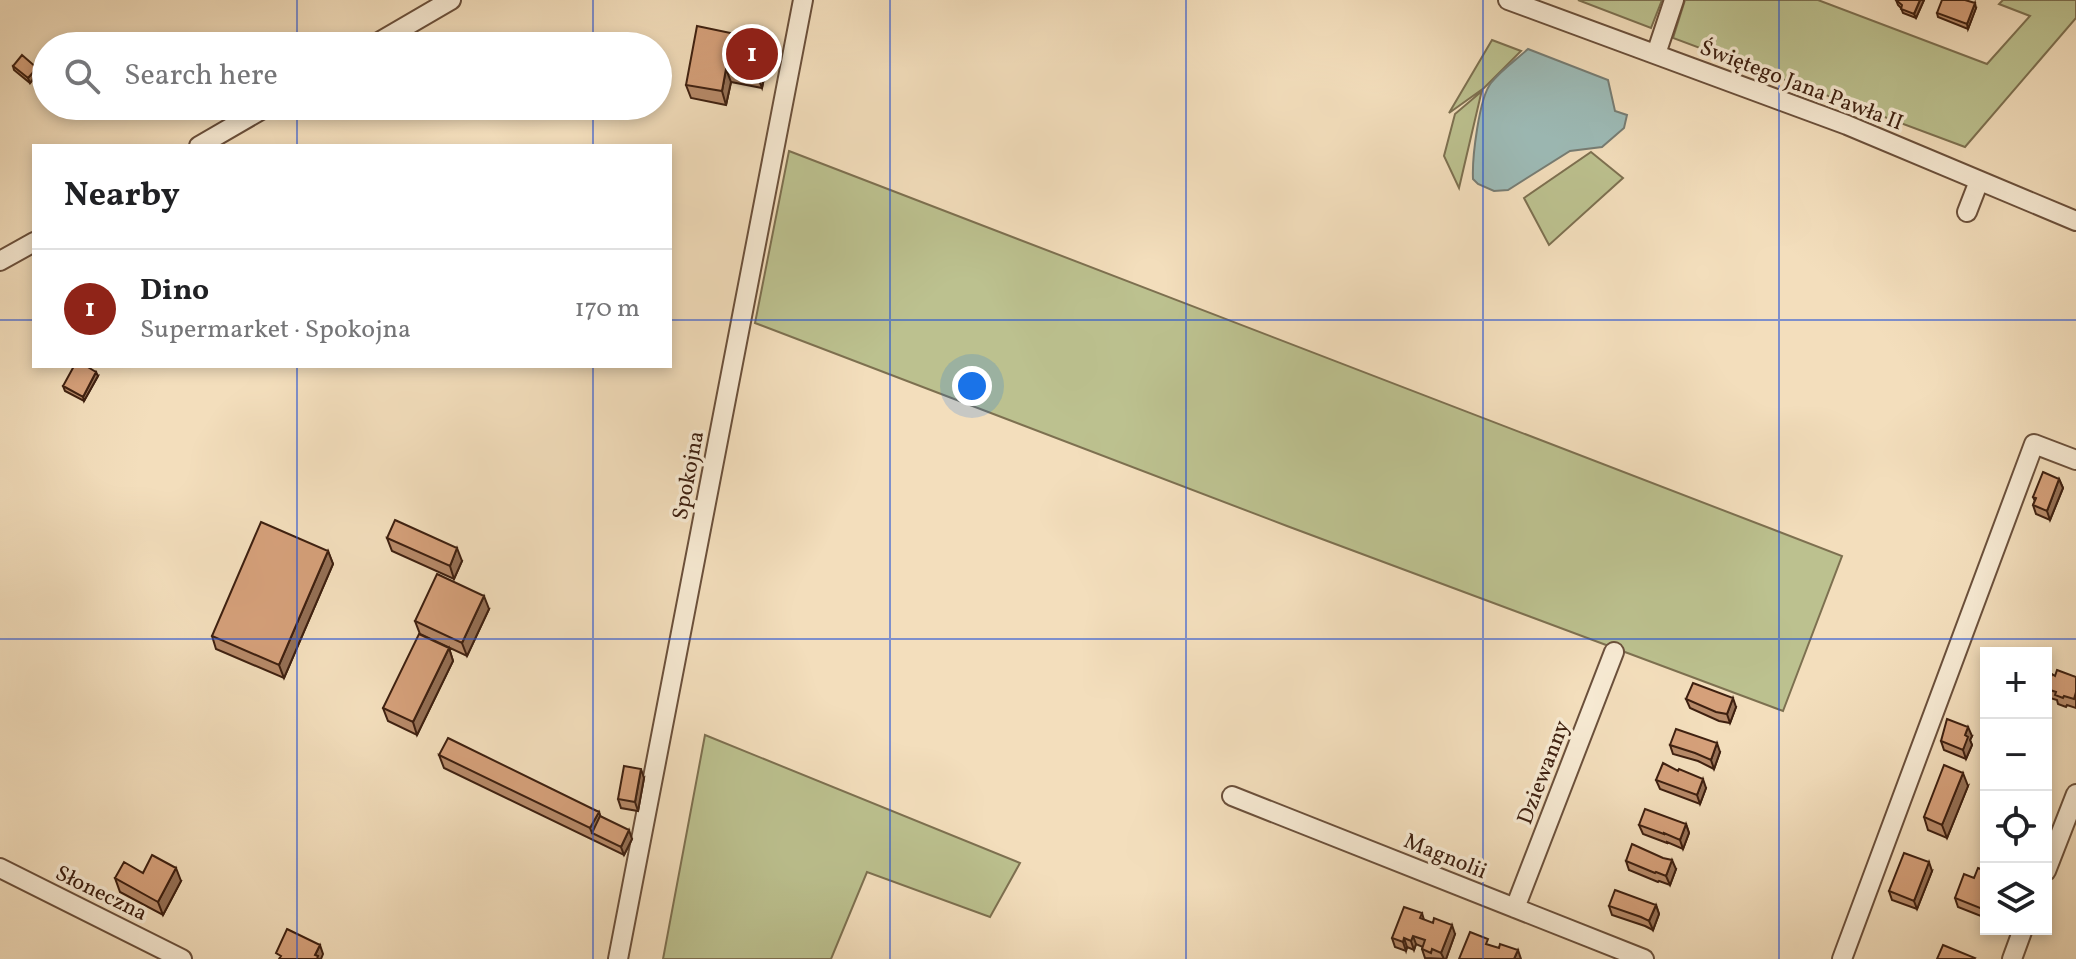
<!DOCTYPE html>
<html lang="en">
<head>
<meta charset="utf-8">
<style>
	:root { --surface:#fff; --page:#f6f6f6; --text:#202124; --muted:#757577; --line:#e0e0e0; --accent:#8f2418 }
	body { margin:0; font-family:Vollkorn,serif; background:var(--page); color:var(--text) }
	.controls { position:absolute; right:24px; bottom:24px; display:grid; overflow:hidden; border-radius:0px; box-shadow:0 4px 12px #0003 }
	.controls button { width:72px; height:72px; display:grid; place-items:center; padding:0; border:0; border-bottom:2px solid var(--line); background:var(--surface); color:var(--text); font:40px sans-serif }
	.you { position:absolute; left:972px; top:386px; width:28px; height:28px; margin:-20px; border:6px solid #fff; border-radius:50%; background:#1a73e8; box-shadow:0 0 0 12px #1a73e833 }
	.badge { display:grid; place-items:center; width:52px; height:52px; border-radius:50%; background:var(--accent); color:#fff; font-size:26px; font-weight:700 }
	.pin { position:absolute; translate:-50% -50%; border:4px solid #fff; box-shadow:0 2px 8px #0006 }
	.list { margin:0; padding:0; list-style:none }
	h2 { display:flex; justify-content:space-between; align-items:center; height:104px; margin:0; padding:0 32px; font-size:34px }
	h2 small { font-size:26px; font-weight:400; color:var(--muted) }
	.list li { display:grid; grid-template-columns:52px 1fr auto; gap:24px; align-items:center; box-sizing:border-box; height:120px; padding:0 32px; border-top:2px solid var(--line) }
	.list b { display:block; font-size:30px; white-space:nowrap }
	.list p { margin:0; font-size:26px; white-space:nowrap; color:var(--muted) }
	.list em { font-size:26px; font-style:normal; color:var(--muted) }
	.icon { flex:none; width:44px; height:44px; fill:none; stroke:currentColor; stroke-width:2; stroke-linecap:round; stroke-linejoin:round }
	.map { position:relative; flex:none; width:2076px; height:959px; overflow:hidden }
	.search { position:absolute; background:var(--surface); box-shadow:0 4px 12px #0003; left:32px; top:32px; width:640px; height:88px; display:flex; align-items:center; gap:20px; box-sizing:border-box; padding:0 28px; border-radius:44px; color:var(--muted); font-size:30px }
	.panel { position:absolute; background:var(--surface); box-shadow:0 4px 12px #0003; left:32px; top:144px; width:640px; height:224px; border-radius:0px }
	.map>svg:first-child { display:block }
	.green { fill:#bcc18f; stroke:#7d7050; stroke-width:2 }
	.water { fill:#9dbbb7; stroke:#777d74; stroke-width:2 }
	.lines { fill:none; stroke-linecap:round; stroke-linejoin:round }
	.minor-casing { stroke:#6b503b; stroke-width:22 }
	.minor { stroke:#f7ead3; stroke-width:18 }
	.wall { fill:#b78a69; stroke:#3e2010; stroke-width:2 }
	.shaded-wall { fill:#957055; stroke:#3e2010; stroke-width:2 }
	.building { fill:#d5a07a; stroke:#3e2010; stroke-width:2 }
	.grid { fill:none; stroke:#1d4ed8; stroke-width:2; stroke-opacity:0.55 }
	.labels { text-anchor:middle; stroke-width:7; stroke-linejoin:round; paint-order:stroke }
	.street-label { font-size:22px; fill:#3e2010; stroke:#f7ead3 }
</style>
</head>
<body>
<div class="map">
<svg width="2076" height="959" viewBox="0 0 2076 959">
	<rect width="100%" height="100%" fill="#f3debc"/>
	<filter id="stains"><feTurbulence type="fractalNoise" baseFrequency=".0025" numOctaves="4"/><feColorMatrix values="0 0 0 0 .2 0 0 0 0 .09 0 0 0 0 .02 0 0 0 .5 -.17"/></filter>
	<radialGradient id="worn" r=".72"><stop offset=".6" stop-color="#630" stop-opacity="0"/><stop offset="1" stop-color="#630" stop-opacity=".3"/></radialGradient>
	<path class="green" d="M1578,0h84l-11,28z
		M1685,0h133l169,64 43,-48 -31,-12 4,-4h73v18l-111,129 -292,-109z
		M1492,40l29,11 -37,37 -35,25z
		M1482,91l-1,3 -22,94 -15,-32 11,-42z
		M789,151l1053,405 -59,155 -496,-185 -532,-203z
		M1591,152l32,26 -74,67 -25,-47z
		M705,735l315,128 -30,54 -123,-45 -36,87h-168z"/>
	<path class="water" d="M1528,49l80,31 7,31 12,4 -3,13 -22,19 -32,4 -62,39 -14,1 -16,-7 -5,-5c-1,-21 6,-81 18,-96 10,-13 25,-23 37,-34z"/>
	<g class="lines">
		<g class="minor-casing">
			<path id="minor" d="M1508,0l339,125 229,96
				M372,46l79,-46
				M1656,54l18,-54
				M199,146l69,-40
				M1967,212l12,-31
				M0,261l34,-19
				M1232,796l412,163
				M0,868l182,91
				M2046,871l30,-77
				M1515,908l99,-256
				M618,959l185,-959
				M1842,959l192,-515 42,16
				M2012,959l11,-30"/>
		</g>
		<use href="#minor" class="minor"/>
	</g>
	<path class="wall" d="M1896,0h28l-8,18 -13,-5 -2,-5 -3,-3z
		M1976,8l-8,21 -30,-12 -1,-4z
		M769,53l-7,35 -31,-6 -5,23 -35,-7 -5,-13z
		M13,66l26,6 -9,11 -16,-13z
		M98,376l-14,25 -19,-10 -2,-5z
		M2059,479l4,9 -13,32 -14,-6 -3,-9 2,-4 -2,-4z
		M387,538l75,23 -8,18 -62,-28z
		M328,551l5,13 -49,114 -68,-29 -4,-13z
		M489,609l-22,47 -47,-22 -5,-13z
		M449,648l4,13 -36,74 -29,-14 -5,-13z
		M2055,676l21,1v31l-9,-3 -1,2 -8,-3 -1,-4 -7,-2 -3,-9z
		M1686,699l50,8 -6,16 -11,-2 -29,-13z
		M1972,736l-2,4 2,5 -6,14 -22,-9 -3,-9z
		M1670,745l50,7 -6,17 -16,-8 -25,-7z
		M439,755l160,57 1,4 32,23 -8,16 -180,-87z
		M1678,771l28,17 -6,16 -40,-15 -4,-9z
		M644,778l-6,33 -17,-3 -3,-9z
		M1968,786l-21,52 -19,-8 -4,-13z
		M1686,824l3,9 -6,16 -16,-7v1l-24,-9 -4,-9z
		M1626,861l50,8 -6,16 -11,-4 -1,1 -29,-12z
		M1932,871l-15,38 -25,-9 -3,-9z
		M1986,871v47l-28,-11 -3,-9 19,-20z
		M115,878l66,3 -18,34 -43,-23z
		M1656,905l3,9 -6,16 -8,-4 -33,-11 -3,-9z
		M1422,913l2,7 31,14 -9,25 -21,-1 -3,-9 1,-2 -7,-3 -2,6 -7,-3 -1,4 -11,-4 -3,-9z"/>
	<path class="shaded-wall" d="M1920,0h4l-8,18 -2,-4z
		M1975,3l1,5 -8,21 -1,-5z
		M764,40l5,13 -7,35 -5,-13z
		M37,68l2,4 -9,11 -2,-5z
		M726,69l5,13 -5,23 -4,-14z
		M96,372l2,4 -14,25 -1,-4z
		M2059,479l4,9 -13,32 -3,-9z
		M457,548l5,13 -8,18 -4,-13z
		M328,551l5,13 -49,114 -5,-13z
		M484,596l5,13 -22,47 -5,-13z
		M449,648l4,13 -36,74 -4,-13z
		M1733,698l3,9 -6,16 -3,-9z
		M1968,727l4,9 -2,4 2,5 -6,14 -3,-9 2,-15z
		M1717,743l3,9 -6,17 -3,-9z
		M641,769l3,9 -6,33 -3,-9z
		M1963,773l5,13 -21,52 -5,-13z
		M1703,779l3,9 -6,16 -3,-9z
		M599,812l4,13 -11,8 -2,-5z
		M1686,824l3,9 -6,16 -3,-9z
		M629,830l3,9 -8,16 -3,-8z
		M1672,860l4,9 -6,16 -4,-9z
		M1929,862l3,9 -15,38 -3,-8z
		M176,868l5,13 -18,34 -5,-13z
		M1656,905l3,9 -6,16 -4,-9z
		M1452,925l3,9 -9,25h-2l-3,-6z
		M1413,936l3,8 -2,6 -3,-9z
		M1404,938l3,9 -1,4 -3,-9z
		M320,945l3,9 -2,5h-4l-2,-4z
		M1518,950l3,9h-7z"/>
	<path class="building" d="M1896,0h24l-6,14 -13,-5 1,-4z
		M1942,0h23l10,3 -8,21 -30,-11z
		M697,26l67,14 -7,35 -31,-6 -4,22 -36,-6z
		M22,55l15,13 -9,10 -15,-12z
		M74,366h12l10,6 -13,25 -20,-11z
		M2043,472l16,7 -12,32 -14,-6 3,-7 -3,-1z
		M395,520l62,28 -7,18 -63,-28z
		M261,522l67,29 -49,114 -67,-29z
		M437,574l47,22 -22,47 -47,-22z
		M419,634l30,14 -36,74 -30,-14z
		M2057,670l19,7v15l-2,7 -10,-3 -1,2 -8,-3 1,-3 -9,-3 5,-15 3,2z
		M1693,683l40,15 -6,16 -11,-2 -30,-13z
		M1947,719l21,8 -3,8 3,2 -5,13 -22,-9z
		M1676,729l41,14 -6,17 -16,-7 -25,-8z
		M448,738l151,74 -9,16 -151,-73z
		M1663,763l15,8 1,-2 24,10 -6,16 -41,-15z
		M1944,765l19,8 -21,52 -18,-8z
		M624,766l17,3 -6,33 -17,-3z
		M1645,809l41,15 -6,16 -16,-7v1l-25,-9z
		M600,816l29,14 -8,17 -29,-14z
		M1632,844l31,14 9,2 -6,16 -10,-4 -1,1 -29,-12z
		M1904,853l25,9 -15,39 -25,-10z
		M152,855l24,13 -18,34 -43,-24 9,-16 19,11z
		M1978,868l8,3v36l-1,3 -30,-12 9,-24 10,4z
		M1615,890l41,15 -7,16 -8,-4 -32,-11z
		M1404,907l18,6 -2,5 13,5 1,-5 18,7 -11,28 -9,-4 -1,4 -9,-4 3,-9 -12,-4 -2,5 -7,-3 -1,4 -11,-4z
		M287,929l33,16 -5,10 3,1 -1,3h-38l2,-3 -5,-3z
		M1470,932l18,7 -2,5 13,4 1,-4 18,6 -4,9h-55z
		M1943,945l32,13 -1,1h-37z"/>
	<path class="grid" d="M297,0v46M593,0v46M890,0v959M1186,0v959M1483,0v959M1779,0v959M297,106v40M593,106v40M0,320h34M670,320h1406M297,366v593M593,366v593M0,639h2076"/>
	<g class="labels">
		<g class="street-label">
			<text transform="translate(1802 84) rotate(21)" y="8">Świętego Jana Pawła II</text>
			<text transform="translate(687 475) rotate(-79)" y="8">Spokojna</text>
			<text transform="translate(1542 772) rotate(-69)" y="8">Dziewanny</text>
			<text transform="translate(1446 855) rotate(22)" y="8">Magnolii</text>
			<text transform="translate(102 892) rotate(26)" y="8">Słoneczna</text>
		</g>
	</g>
	<rect width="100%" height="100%" filter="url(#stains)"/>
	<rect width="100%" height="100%" fill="url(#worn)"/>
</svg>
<div class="controls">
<button>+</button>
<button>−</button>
<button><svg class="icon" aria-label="locate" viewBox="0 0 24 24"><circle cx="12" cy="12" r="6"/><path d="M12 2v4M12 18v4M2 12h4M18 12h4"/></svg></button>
<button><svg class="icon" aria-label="layers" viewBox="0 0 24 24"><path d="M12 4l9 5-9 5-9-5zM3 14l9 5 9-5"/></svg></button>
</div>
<div class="you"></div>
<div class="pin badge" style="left:752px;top:54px">1</div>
<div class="search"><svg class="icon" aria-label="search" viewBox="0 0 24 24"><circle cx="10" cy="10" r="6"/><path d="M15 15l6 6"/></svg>Search here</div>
<section class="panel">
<h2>Nearby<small></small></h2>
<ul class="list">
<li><span class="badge">1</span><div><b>Dino</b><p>Supermarket · Spokojna</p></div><em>170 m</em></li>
</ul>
</section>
</div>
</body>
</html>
